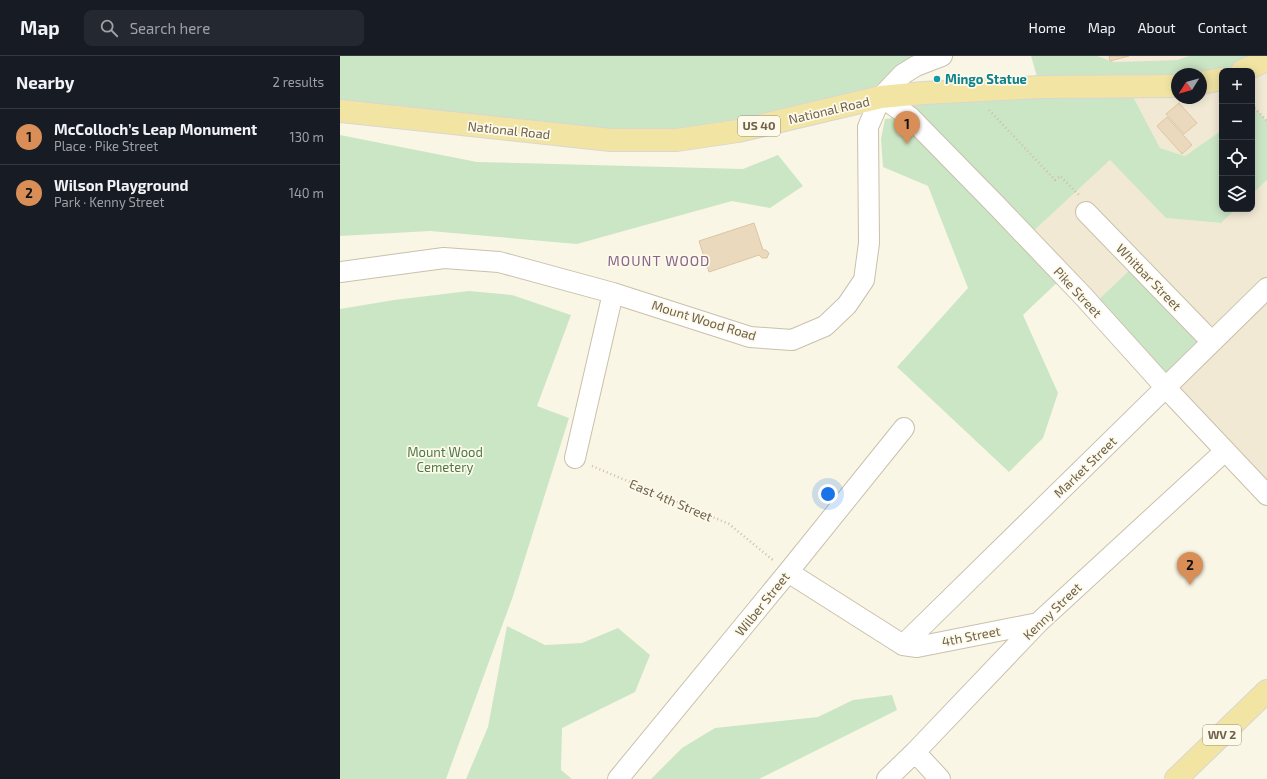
<!DOCTYPE html>
<html lang="en">
<head>
<meta charset="utf-8">
<style>
	:root { --surface:#171b24; --page:#242831; --text:#f1f3f6; --muted:#9ea1a6; --line:#363941; --accent:#d88e56 }
	body { margin:0; font-family:"Exo 2",sans-serif; background:var(--page); color:var(--text) }
	.controls { position:absolute; right:12px; top:12px; display:grid; overflow:hidden; border-radius:8px; box-shadow:0 2px 10px #0003 }
	.controls button { width:36px; height:36px; display:grid; place-items:center; padding:0; border:0; border-bottom:1px solid var(--line); background:var(--surface); color:var(--text); font:20px sans-serif }
	.compass { position:absolute; left:831px; top:12px; width:36px; height:36px; border-radius:50%; background:var(--surface); box-shadow:0 2px 10px #0003; rotate:233deg }
	.you { position:absolute; left:488px; top:438px; width:14px; height:14px; margin:-10px; border:3px solid #fff; border-radius:50%; background:#1a73e8; box-shadow:0 0 0 6px #1a73e833 }
	.badge { display:grid; place-items:center; width:26px; height:26px; border-radius:50%; background:var(--accent); color:#111; font-size:13px; font-weight:700 }
	.pin { position:absolute; translate:-50% -33px; filter:drop-shadow(0 1px 2px #0008) }
	.pin::after { content:''; position:absolute; top:21px; width:14px; height:12px; background:inherit; clip-path:polygon(0 0,100% 0,50% 100%) }
	.list { margin:0; padding:0; list-style:none }
	h2 { display:flex; justify-content:space-between; align-items:center; height:52px; margin:0; padding:0 16px; font-size:17px }
	h2 small { font-size:13px; font-weight:400; color:var(--muted) }
	.list li { display:grid; grid-template-columns:26px 1fr auto; gap:12px; align-items:center; box-sizing:border-box; height:56px; padding:0 16px; border-top:1px solid var(--line) }
	.list b { display:block; font-size:15px; white-space:nowrap }
	.list p { margin:0; font-size:13px; white-space:nowrap; color:var(--muted) }
	.list em { font-size:13px; font-style:normal; color:var(--muted) }
	.icon { flex:none; width:22px; height:22px; fill:none; stroke:currentColor; stroke-width:2; stroke-linecap:round; stroke-linejoin:round }
	.map { position:relative; flex:none; width:927px; height:723px; overflow:hidden }
	header { display:flex; align-items:center; gap:24px; box-sizing:border-box; height:56px; padding:0 20px; background:var(--surface); border-bottom:1px solid var(--line) }
	header strong { font-size:19px }
	nav { display:flex; gap:22px; margin-inline-start:auto; font-size:14px }
	.search { width:280px; height:36px; background:var(--page); display:flex; align-items:center; gap:10px; box-sizing:border-box; padding:0 14px; border-radius:8px; color:var(--muted); font-size:15px }
	main { display:flex }
	aside { flex:1; background:var(--surface) }
	.map>svg:first-child { display:block }
	.residential { fill:#f1e9d4 }
	.commercial { fill:#f9ead9 }
	.green { fill:#cbe6c5 }
	.building { fill:#ead9bd; stroke:#ddc5a1 }
	.lines { fill:none; stroke-linecap:round; stroke-linejoin:round }
	.minor-casing { stroke:#cac0ac; stroke-width:22 }
	.major-casing { stroke:#dad6d1; stroke-width:24 }
	.path { stroke:#d1bea3; stroke-width:2.5; stroke-dasharray:1 3; stroke-linecap:butt }
	.minor { stroke:#fff; stroke-width:20 }
	.major { stroke:#f2e5a3; stroke-width:22 }
	.culture-dot { fill:#0f9aa8; stroke:#fdfaea; stroke-width:1.5 }
	.labels { text-anchor:middle; stroke-width:3.5; stroke-linejoin:round; paint-order:stroke }
	.shield { fill:#fdfaea; stroke:#9a8f7c; stroke-width:1 }
	.shield-label { font-size:12px; font-weight:bold; fill:#70614d }
	.culture-label { font-size:13px; font-weight:bold; fill:#0d838f; stroke:#fdfaea; text-anchor:start }
	.street-label { font-size:13px; fill:#70614d; stroke:#fdfaea }
	.park-label { font-size:13px; fill:#4d7a49; stroke:#fdfaea }
	.neighbourhood-label { font-size:14px; letter-spacing:1px; fill:#87658c; stroke:#fdfaea }
</style>
</head>
<body>
<header>
<strong>Map</strong>
<div class="search"><svg class="icon" aria-label="search" viewBox="0 0 24 24"><circle cx="10" cy="10" r="6"/><path d="M15 15l6 6"/></svg>Search here</div>
<nav><a>Home</a><a>Map</a><a>About</a><a>Contact</a></nav>
</header>
<main>
<aside>
<h2>Nearby<small>2 results</small></h2>
<ul class="list">
<li><span class="badge">1</span><div><b>McColloch’s Leap Monument</b><p>Place · Pike Street</p></div><em>130 m</em></li>
<li><span class="badge">2</span><div><b>Wilson Playground</b><p>Park · Kenny Street</p></div><em>140 m</em></li>
</ul>
</aside>
<div class="map">
<svg width="927" height="723" viewBox="0 0 927 723">
	<rect width="100%" height="100%" fill="#faf6e5"/>
	<path class="residential" d="M927,4v61l-13,-14 -2,1v-37z
		M882,23v51l-37,26 -25,-8 -32,-61 49,-1v12h24v-15z
		M770,104l57,58 54,5 15,-14h16v-15l15,-14v315l-101,-107 -30,-124 -44,42 -65,-69z"/>
	<path class="commercial" d="M757,0h92l-12,4 -63,2z"/>
	<path class="green" d="M0,0h602l-61,41 159,-10 -9,-31h66l17,6 63,-2 12,-4h78l-25,15h-20l-21,3h-24v12l-49,1 32,61 25,8 37,-26v79h14l-15,14 -55,-5 -56,-58 -83,77 37,39 -41,39 35,78 -15,45 -34,34 -112,-105 71,-79 -40,-102 -45,-19 -2,-28 4,-20 14,-2 -18,-20 -204,43 -337,-29z
		M914,51l13,14v59l-15,14v-86z
		M0,79l137,27 266,7 35,-14 25,31 -33,22 -38,-7 -155,43 -147,-13 -90,5z
		M796,208l76,78 -46,46 -74,-82z
		M129,235l43,4 59,20 -34,91 32,12 -56,178 -67,183h-106v-470l54,-9z
		M167,570l38,19 37,-2 36,-15 32,27 -15,37 -73,36 -1,42 11,9h-106l22,-52z
		M552,639l5,15 -138,69h-108l31,-31 33,-20 103,-11 35,-17z"/>
	<path class="building" d="M769,0h20l-19,5z
		M839,47l18,20 -13,11 -18,-20z
		M827,61l25,28 -10,9 -25,-28z
		M414,167l9,27h3l3,3 -2,5h-5l-3,-3 -50,17 -10,-31z"/>
	<g class="lines">
		<g class="minor-casing">
			<path id="minor" d="M541,41l29,20 89,91 84,88 83,92 101,107
				M746,156l126,130
				M0,216l104,-14 55,4 114,31 137,44 42,3 33,-14 22,-21 17,-25 5,-37 -1,-116 13,-30 22,-23 13,-8 26,-10
				M235,402l38,-165
				M448,516l115,73 14,2 121,-24
				M563,589l364,-357
				M575,696l25,27
				M278,723l170,-207 116,-144
				M547,723l28,-27 123,-129 187,-172"/>
		</g>
		<g class="major-casing">
			<path id="major" d="M902,15l25,-11
				M861,27l21,-4
				M0,55l271,29h66l61,-9 143,-34 42,-4 117,-6 137,-1
				M836,723l91,-88"/>
		</g>
		<path class="path" d="M912,49l15,16
			M649,54l66,70 5,-4 19,19
			M252,410l137,58 45,37"/>
		<use href="#minor" class="minor"/>
		<use href="#major" class="major"/>
	</g>
	<circle class="culture-dot" cx="597" cy="23" r="4"/>
	<g class="labels">
		<g class="shield">
			<rect x="398" y="60" width="42" height="20" rx="3"/>
			<rect x="863" y="669" width="38" height="20" rx="3"/>
		</g>
		<g class="shield-label">
			<text x="419" y="74">US 40</text>
			<text x="882" y="683">WV 2</text>
		</g>
		<g class="culture-label">
			<text x="605" y="28">Mingo Statue</text>
		</g>
		<g class="street-label">
			<text transform="translate(489 54) rotate(-13)" y="5">National Road</text>
			<text transform="translate(169 74) rotate(6)" y="5">National Road</text>
			<text transform="translate(809 221) rotate(46)" y="5">Whitbar Street</text>
			<text transform="translate(738 236) rotate(47)" y="5">Pike Street</text>
			<text transform="translate(364 264) rotate(17)" y="5">Mount Wood Road</text>
			<text transform="translate(745 411) rotate(-44)" y="5">Market Street</text>
			<text transform="translate(331 444) rotate(23)" y="5">East 4th Street</text>
			<text transform="translate(422 548) rotate(-51)" y="5">Wilber Street</text>
			<text transform="translate(712 555) rotate(-44)" y="5">Kenny Street</text>
			<text transform="translate(631 580) rotate(-11)" y="5">4th Street</text>
		</g>
		<g class="park-label">
			<text x="105" y="401">Mount Wood<tspan x="105" dy="15">Cemetery</tspan></text>
		</g>
		<g class="neighbourhood-label">
			<text x="319" y="210">MOUNT WOOD</text>
		</g>
	</g>
</svg>
<div class="controls">
<button>+</button>
<button>−</button>
<button><svg class="icon" aria-label="locate" viewBox="0 0 24 24"><circle cx="12" cy="12" r="6"/><path d="M12 2v4M12 18v4M2 12h4M18 12h4"/></svg></button>
<button><svg class="icon" aria-label="layers" viewBox="0 0 24 24"><path d="M12 4l9 5-9 5-9-5zM3 14l9 5 9-5"/></svg></button>
</div>
<svg class="compass" viewBox="-18 -18 36 36"><path d="M0-13l5 13h-10z" fill="#e53935"/><path d="M0 13l5-13h-10z" fill="#9ea1a6"/></svg>
<div class="you"></div>
<div class="pin badge" style="left:567px;top:88px">1</div>
<div class="pin badge" style="left:850px;top:529px">2</div>
</div>
</main>
</body>
</html>
